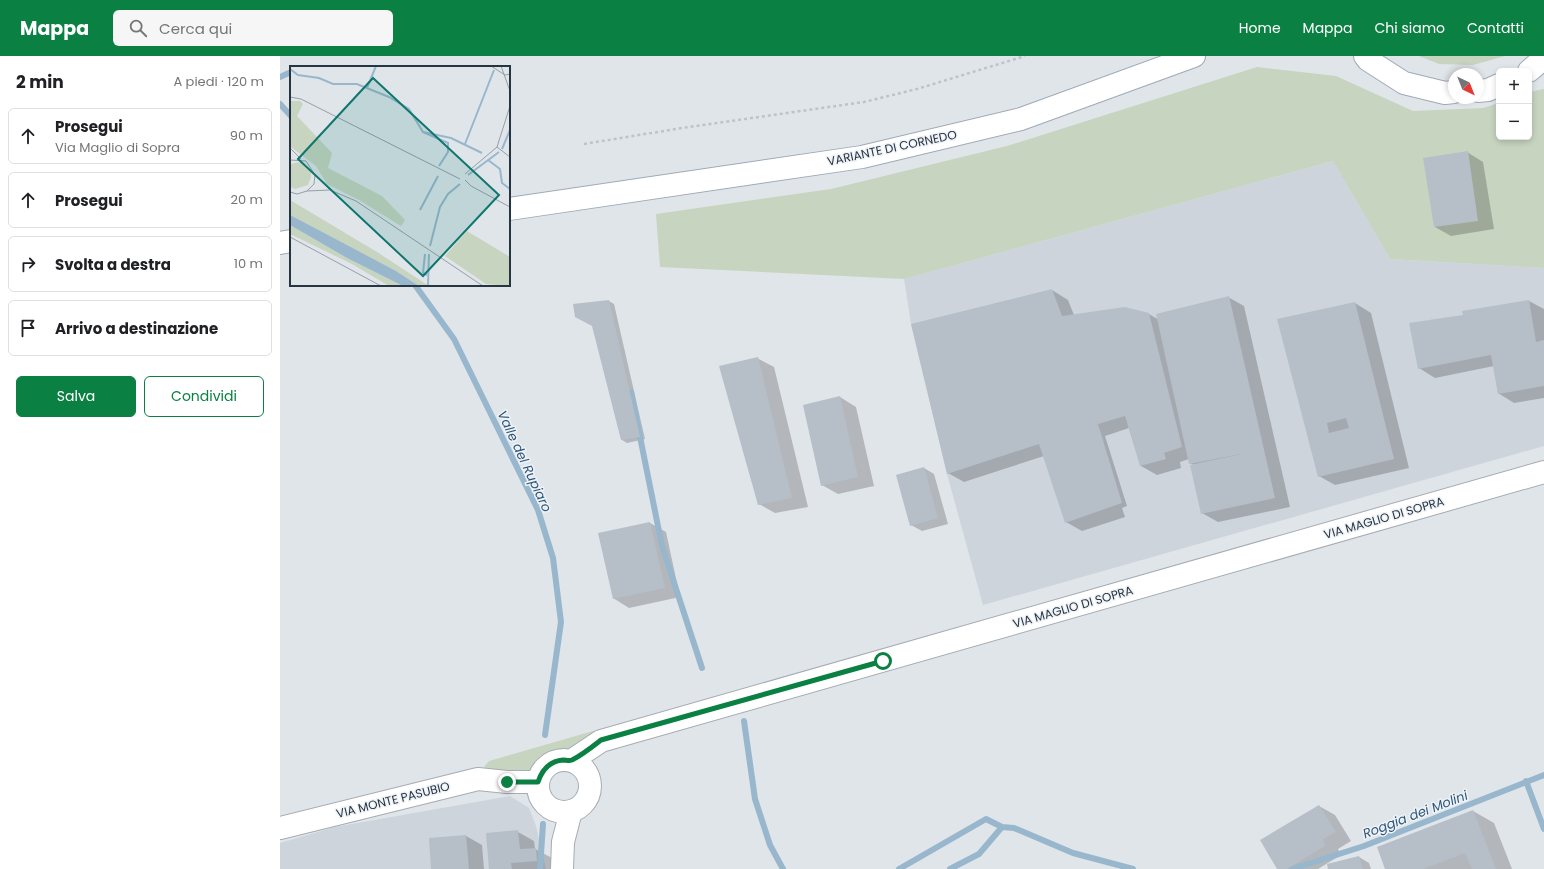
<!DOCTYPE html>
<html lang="it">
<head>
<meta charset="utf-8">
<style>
	:root { --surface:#fff; --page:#f6f6f6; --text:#202124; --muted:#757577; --line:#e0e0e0; --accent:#0b8043 }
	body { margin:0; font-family:Poppins,sans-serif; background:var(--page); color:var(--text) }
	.controls { position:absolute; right:12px; top:12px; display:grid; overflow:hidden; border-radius:6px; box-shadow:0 2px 6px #0003 }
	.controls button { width:36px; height:36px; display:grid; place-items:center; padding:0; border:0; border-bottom:1px solid var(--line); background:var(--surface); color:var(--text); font:20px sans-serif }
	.compass { position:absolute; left:1168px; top:12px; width:36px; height:36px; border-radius:50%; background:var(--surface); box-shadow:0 2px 6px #0003; rotate:137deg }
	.stop { position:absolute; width:12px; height:12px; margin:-9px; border:3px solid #0b8043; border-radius:50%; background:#fff }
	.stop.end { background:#0b8043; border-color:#fff; box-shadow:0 1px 4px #0008 }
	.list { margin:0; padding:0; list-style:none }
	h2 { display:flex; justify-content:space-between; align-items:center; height:52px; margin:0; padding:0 16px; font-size:17px }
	h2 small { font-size:13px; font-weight:400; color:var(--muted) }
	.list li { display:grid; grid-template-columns:26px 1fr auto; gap:12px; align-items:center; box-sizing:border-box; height:56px; margin:0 8px 8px; padding:0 8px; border:1px solid var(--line); border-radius:6px }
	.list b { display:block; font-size:15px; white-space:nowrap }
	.list p { margin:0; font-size:13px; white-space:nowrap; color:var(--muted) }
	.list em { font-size:13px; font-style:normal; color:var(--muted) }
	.actions { display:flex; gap:8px; padding:12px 16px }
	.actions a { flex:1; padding:9px 0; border:1px solid var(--accent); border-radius:6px; text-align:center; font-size:14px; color:var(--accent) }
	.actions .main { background:var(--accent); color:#fff }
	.icon { flex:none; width:22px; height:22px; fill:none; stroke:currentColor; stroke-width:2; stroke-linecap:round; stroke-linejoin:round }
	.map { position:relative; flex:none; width:1264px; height:813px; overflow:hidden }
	header { display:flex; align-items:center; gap:24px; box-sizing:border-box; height:56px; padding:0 20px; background:var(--accent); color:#fff }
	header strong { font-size:19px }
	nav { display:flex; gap:22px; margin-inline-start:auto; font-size:14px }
	.search { width:280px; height:36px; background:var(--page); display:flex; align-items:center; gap:10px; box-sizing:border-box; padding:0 14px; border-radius:6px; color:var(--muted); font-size:15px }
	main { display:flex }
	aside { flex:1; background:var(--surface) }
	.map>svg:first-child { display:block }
	.built { fill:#cdd4dc }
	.green { fill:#c7d4c0 }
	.shadow { fill:#0003 }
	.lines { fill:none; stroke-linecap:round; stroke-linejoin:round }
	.stream { stroke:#98b7cd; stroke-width:6 }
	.building { fill:#b6bec7; fill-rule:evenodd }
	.secondary-casing { stroke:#a5acb4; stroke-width:24 }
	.primary-casing { stroke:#9eaab7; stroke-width:24 }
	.path { stroke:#bec3c9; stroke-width:2.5; stroke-dasharray:3 3; stroke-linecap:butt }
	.secondary { stroke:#fff; stroke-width:22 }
	.primary { stroke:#fff; stroke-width:22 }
	.route { stroke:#0b8043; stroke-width:5 }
	.labels { text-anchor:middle; stroke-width:3; stroke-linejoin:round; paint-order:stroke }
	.street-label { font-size:12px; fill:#273442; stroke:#eff3f7 }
	.water-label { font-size:13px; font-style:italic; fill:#2e577a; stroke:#eff3f7 }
	.inset-river { fill:none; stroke:#98b7cd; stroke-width:2 }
	.inset-road { fill:none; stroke:#969ea7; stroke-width:1 }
	.view { fill:#0f766e; fill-opacity:0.15; stroke:#0f766e; stroke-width:2 }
	.inset-edge { fill:none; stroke:#273442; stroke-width:2 }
</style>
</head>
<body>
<header>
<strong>Mappa</strong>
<div class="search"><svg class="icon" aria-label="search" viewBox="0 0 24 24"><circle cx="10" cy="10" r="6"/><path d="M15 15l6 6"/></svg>Cerca qui</div>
<nav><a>Home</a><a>Mappa</a><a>Chi siamo</a><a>Contatti</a></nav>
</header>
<main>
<aside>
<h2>2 min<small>A piedi · 120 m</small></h2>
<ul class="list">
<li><svg class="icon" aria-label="ahead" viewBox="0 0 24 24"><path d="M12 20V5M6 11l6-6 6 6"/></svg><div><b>Prosegui</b><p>Via Maglio di Sopra</p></div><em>90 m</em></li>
<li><svg class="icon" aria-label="ahead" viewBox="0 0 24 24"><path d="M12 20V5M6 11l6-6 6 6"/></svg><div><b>Prosegui</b></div><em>20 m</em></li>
<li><svg class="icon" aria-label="right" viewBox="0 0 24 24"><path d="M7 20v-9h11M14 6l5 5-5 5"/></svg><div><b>Svolta a destra</b></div><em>10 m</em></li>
<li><svg class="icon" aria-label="arrive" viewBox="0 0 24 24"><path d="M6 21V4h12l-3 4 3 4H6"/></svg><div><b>Arrivo a destinazione</b></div></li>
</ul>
<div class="actions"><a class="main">Salva</a><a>Condividi</a></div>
</aside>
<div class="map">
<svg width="1264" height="813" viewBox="0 0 1264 813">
	<rect width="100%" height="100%" fill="#e0e5ea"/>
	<path class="built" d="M1053,105l57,98 154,9v178l-561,159 -36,-131 -36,-150 -7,-45z
		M230,740l19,12 7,18 10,43h-266v-26l55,-16z"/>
	<path class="green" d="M1139,0h86l-32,9 -34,-1z
		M977,11l79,9 77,35 70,-3 16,-5v34h30v-45l15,-3v179l-154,-9 -57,-98 -429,118 -244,-12 -4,-53 175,-25 176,-43z
		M320,673l-3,12 -32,15 -23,9 -9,11 -26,3 -23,-12 5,-6z"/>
	<path class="shadow" d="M1187,96l16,10 11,67 -43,7 -16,-9z
		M772,234l16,10 6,15 75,-1 10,6 69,-23 16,9 46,201 -72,15 -16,-9 -8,-48 -4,-2 -1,-4 -9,3 1,6 -24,7 -16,-9 -12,-38 -24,8 22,70 -5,2 3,9 -43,14 -16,-9 -22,-66 -80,26 -16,-9z
		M329,245l5,3 31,135 -18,4 -5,-3 -29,-115z
		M1249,245l15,8v89l-30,5 -16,-10 -4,-27 -59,12 -16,-10 45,-53 -1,-3z
		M1075,247l16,10 38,155 -74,17 -16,-9 -41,-156z
		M477,302l17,9 34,140 -33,6 -16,-9z
		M560,341l16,10 18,79 -36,8 -16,-9z
		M644,412l10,6 14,50 -26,7 -11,-6z
		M370,467l16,9 14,65 -51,11 -16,-10z
		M1039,750l16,9 16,26 -13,8 3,6 -23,14h-39z
		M1193,755l21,12 18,46h-126z
		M238,776l16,9 1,8 17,9 1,11h-63z
		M186,780l16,9 2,24h-52z
		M1079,801l10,6 2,6h-41z"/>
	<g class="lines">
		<path class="stream" d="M0,21l11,-5
			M0,48l11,12
			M135,229l39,54 84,171 15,48 8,64 -16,113
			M351,336l31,154 40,122
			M464,665l11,78 15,46 13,24
			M1246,725l18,48
			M260,813l3,-45
			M619,813l87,-50 16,8
			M670,813l29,-15 23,-27 12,1 59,25 60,16
			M1012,813l72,-23 180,-71"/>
	</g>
	<path class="building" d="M1188,95l10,70 -44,6 -11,-69z
		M772,233l10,27 63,-9 24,6 33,134 -18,6 2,6 -26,7 -15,-50 -27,8 24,79 -57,20 -26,-79 -92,30 -36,-150z
		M949,240l46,202 -74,16 -11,-49 56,-12 -57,11 -33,-150z
		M329,244l31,137 -19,3 -29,-114 -17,-9 -2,-13z
		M1249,244l7,42 8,-2v46l-46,8 -7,-39 -73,14 -9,-46 54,-8 -1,-4z
		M1075,246l39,157 -76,18 -41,-158zM1066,362l3,10 -20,5 -2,-10z
		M478,301l34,141 -34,7 -39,-139z
		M560,340l18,81 -37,9 -18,-81z
		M644,411l14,51 -28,8 -14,-51z
		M370,466l15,66 -52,11 -15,-66z
		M1039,749l17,27 -13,7 2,7 -38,23h-10l-17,-29z
		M1193,754l23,59h-24l-7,-16 -42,16h-38l-8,-22z
		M238,774l2,19 16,-1 1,13 -26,2 1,6h-23l-3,-36z
		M186,779l3,34h-38l-2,-31z
		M1079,800l4,13h-35l-1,-5z"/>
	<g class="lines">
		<g class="secondary-casing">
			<path id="secondary" d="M258 730a26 26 0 1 1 52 0a26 26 0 1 1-52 0Z
				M291,705l30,-20 943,-269
				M0,772l198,-49 29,3h31
				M282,813l1,-27 8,-31"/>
		</g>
		<g class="primary-casing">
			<path id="primary" d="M1085,0l3,4 36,23 41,10 9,-1
				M1249,15l15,-13
				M1198,35l10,-1 11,-5
				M229,153l353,-52 159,-38 173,-63
				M0,187l11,-2"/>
		</g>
		<path class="path" d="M304,88l98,-16 182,-26 53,-13 108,-33"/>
		<use href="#secondary" class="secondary"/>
		<use href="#primary" class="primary"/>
	</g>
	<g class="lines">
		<path class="route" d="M227,726h31c4,-12 12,-21 25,-22 3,0 6,1 9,0 10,-5 20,-13 29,-20l282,-79"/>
	</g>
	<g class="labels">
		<g class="street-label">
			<text transform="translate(612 92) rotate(-12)" y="4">VARIANTE DI CORNEDO</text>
			<text transform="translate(1104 462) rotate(-16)" y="4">VIA MAGLIO DI SOPRA</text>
			<text transform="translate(793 551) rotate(-16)" y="4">VIA MAGLIO DI SOPRA</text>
			<text transform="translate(113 744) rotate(-14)" y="4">VIA MONTE PASUBIO</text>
		</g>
		<g class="water-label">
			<text transform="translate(245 405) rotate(65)" y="5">Valle del Rupiaro</text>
			<text transform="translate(1135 758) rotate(-21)" y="5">Roggia dei Molini</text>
		</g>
	</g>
	<g transform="translate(10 10)">
		<rect width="220" height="220" fill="#e0e5ea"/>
		<path d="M0,35h10l3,3 -6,12 35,37 -4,15 54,28 23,24 -4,6 -42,-26 -32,-16 -11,-18 -25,-19zM11,96l10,10v5l-3,8 -13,4 -5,-2v-23zM0,134l87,52 52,34h-10l-23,-15 -87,-44 -19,-12zM0,159l57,33 56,28h-14l-37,-22 -62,-30zM177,165l43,26v29l-24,-2 -41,-28z" fill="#c7d4c0"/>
		<path d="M0,149l106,56 23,15h-16l-56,-28 -57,-33z" fill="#98b7cd"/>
		<path class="inset-river" d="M0,3l8,6 21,3 14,6h24l32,13 20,12 14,23 28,6 31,15M77,22l9,-22M133,66l25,11v9l-9,14M175,78l29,-74M212,83l8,-19M198,94l12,9 2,14 8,6M178,109l31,-23M130,144l18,-34M140,180l10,-39 8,-13 12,-10M135,188l-2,19 4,2M138,220l1,-32"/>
		<path class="inset-road" d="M201,0l14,9 5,-1M211,0l9,25M0,31l11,2 159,80M207,81l13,10M0,82l11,11M0,94l16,1 9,14 -1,9 -7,7 -10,3 -7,-2M175,108l32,-27 13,-41M25,109l15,15M175,114l6,6 39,21M17,125l23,-1 26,11 127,85M0,171l91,49"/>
		<path class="view" d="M83,12l126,117 -76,81 -125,-117z"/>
		<rect width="220" height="220" class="inset-edge"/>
	</g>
</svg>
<div class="controls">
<button>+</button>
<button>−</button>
</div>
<svg class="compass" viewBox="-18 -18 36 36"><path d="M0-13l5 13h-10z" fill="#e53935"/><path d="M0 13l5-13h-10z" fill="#757577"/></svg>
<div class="stop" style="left:603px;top:605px"></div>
<div class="stop end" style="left:227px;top:726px"></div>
</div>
</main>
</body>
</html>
